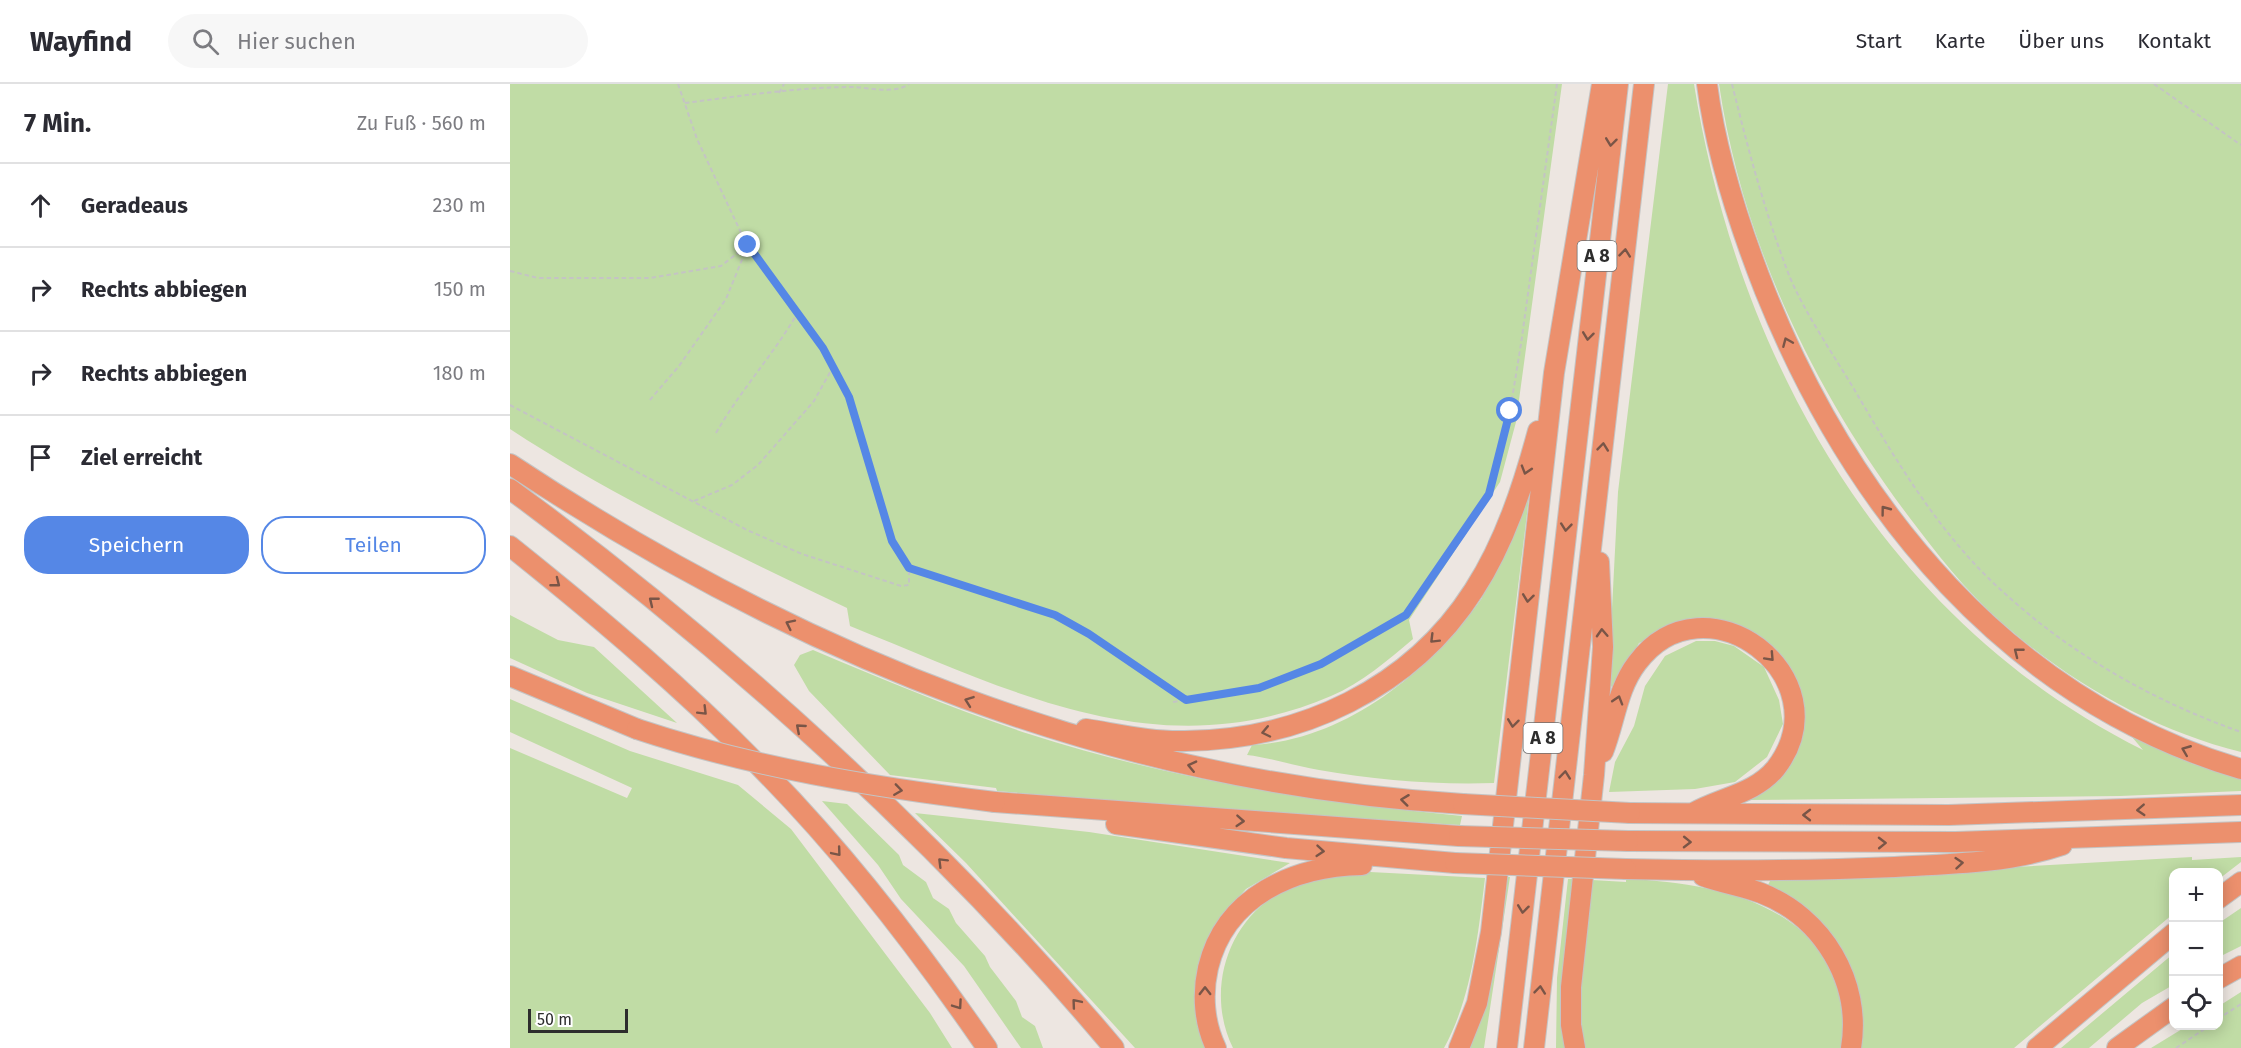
<!DOCTYPE html>
<html lang="de">
<head>
<meta charset="utf-8">
<style>
	:root { --surface:#fff; --page:#f7f7f7; --text:#2b2b33; --muted:#7c7c81; --line:#e1e1e2; --accent:#5587e6 }
	body { margin:0; font-family:"Fira Sans",sans-serif; background:var(--page); color:var(--text) }
	.controls { position:absolute; right:18px; bottom:18px; display:grid; overflow:hidden; border-radius:12px; box-shadow:0 3px 15px #0003 }
	.controls button { width:54px; height:54px; display:grid; place-items:center; padding:0; border:0; border-bottom:2px solid var(--line); background:var(--surface); color:var(--text); font:30px sans-serif }
	.scale { position:absolute; left:18px; bottom:15px; width:100px; box-sizing:border-box; padding-left:6px; border:3px solid #2d2d2d; border-top:0; font-size:16px; line-height:21px; white-space:nowrap; color:#2d2d2d; -webkit-text-stroke:4px #fff; paint-order:stroke }
	.stop { position:absolute; width:18px; height:18px; margin:-14px; border:4px solid #5587e6; border-radius:50%; background:#fff }
	.stop.end { background:#5587e6; border-color:#fff; box-shadow:0 2px 6px #0008 }
	.list { margin:0; padding:0; list-style:none }
	h2 { display:flex; justify-content:space-between; align-items:center; height:78px; margin:0; padding:0 24px; font-size:26px }
	h2 small { font-size:20px; font-weight:400; color:var(--muted) }
	.list li { display:grid; grid-template-columns:39px 1fr auto; gap:18px; align-items:center; box-sizing:border-box; height:84px; padding:0 24px; border-top:2px solid var(--line) }
	.list b { display:block; font-size:22px; white-space:nowrap }
	.list em { font-size:20px; font-style:normal; color:var(--muted) }
	.actions { display:flex; gap:12px; padding:18px 24px }
	.actions a { flex:1; padding:14px 0; border:2px solid var(--accent); border-radius:24px; text-align:center; font-size:21px; color:var(--accent) }
	.actions .main { background:var(--accent); color:#fff }
	.icon { flex:none; width:33px; height:33px; fill:none; stroke:currentColor; stroke-width:2; stroke-linecap:round; stroke-linejoin:round }
	.map { position:relative; flex:none; width:1731px; height:964px; overflow:hidden }
	header { display:flex; align-items:center; gap:36px; box-sizing:border-box; height:84px; padding:0 30px; background:var(--surface); border-bottom:2px solid var(--line) }
	header strong { font-size:28px }
	nav { display:flex; gap:33px; margin-inline-start:auto; font-size:21px }
	.search { width:420px; height:54px; background:var(--page); display:flex; align-items:center; gap:15px; box-sizing:border-box; padding:0 21px; border-radius:33px; color:var(--muted); font-size:22px }
	main { display:flex }
	aside { flex:1; background:var(--surface) }
	.map>svg:first-child { display:block }
	.green { fill:#c0dca5 }
	.lines { fill:none; stroke-linecap:round; stroke-linejoin:round }
	.highway-casing { stroke:#c4c4c4; stroke-width:22 }
	.path { stroke:#c4c4c4; stroke-width:2; stroke-dasharray:4.5 3; stroke-linecap:butt }
	.highway { stroke:#ec906d; stroke-width:20 }
	.highway-bridge-casing { stroke:#c4c4c4; stroke-width:22; stroke-linecap:butt }
	.highway-bridge { stroke:#ec906d; stroke-width:20 }
	.oneway { stroke:#795547 }
	.route { stroke:#5587e6; stroke-width:8 }
	.labels { text-anchor:middle; stroke-width:6; stroke-linejoin:round; paint-order:stroke }
	.shield { fill:#fff; stroke:#6c6c6c; stroke-width:1.5 }
	.shield-label { font-size:18px; font-weight:bold; fill:#2d2d2d }
</style>
</head>
<body>
<header>
<strong>Wayfind</strong>
<div class="search"><svg class="icon" aria-label="search" viewBox="0 0 24 24"><circle cx="10" cy="10" r="6"/><path d="M15 15l6 6"/></svg>Hier suchen</div>
<nav><a>Start</a><a>Karte</a><a>Über uns</a><a>Kontakt</a></nav>
</header>
<main>
<aside>
<h2>7 Min.<small>Zu Fuß · 560 m</small></h2>
<ul class="list">
<li><svg class="icon" aria-label="ahead" viewBox="0 0 24 24"><path d="M12 20V5M6 11l6-6 6 6"/></svg><div><b>Geradeaus</b></div><em>230 m</em></li>
<li><svg class="icon" aria-label="right" viewBox="0 0 24 24"><path d="M7 20v-9h11M14 6l5 5-5 5"/></svg><div><b>Rechts abbiegen</b></div><em>150 m</em></li>
<li><svg class="icon" aria-label="right" viewBox="0 0 24 24"><path d="M7 20v-9h11M14 6l5 5-5 5"/></svg><div><b>Rechts abbiegen</b></div><em>180 m</em></li>
<li><svg class="icon" aria-label="arrive" viewBox="0 0 24 24"><path d="M6 21V4h12l-3 4 3 4H6"/></svg><div><b>Ziel erreicht</b></div></li>
</ul>
<div class="actions"><a class="main">Speichern</a><a>Teilen</a></div>
</aside>
<div class="map">
<svg width="1731" height="964" viewBox="0 0 1731 964">
	<rect width="100%" height="100%" fill="#ede6e1"/>
	<path class="green" d="M0,0h1052l-46,338 -16,60 -91,138 4,19c-25,21 -51,44 -82,57 -172,74 -322,-6 -481,-70l-3,-18c-115,-55 -230,-109 -337,-179z
		M1158,0h26c44,277 192,538 449,666l-11,-13 61,27 48,14v13l-121,5 -374,4 41,-36 -2,-102 -16,-18 -30,-18 -40,-6 -60,23 -23,43 -8,1 10,-195z
		M1209,0h522v668c-82,-20 -163,-65 -227,-119 -37,-30 -67,-66 -95,-103 -101,-130 -176,-283 -200,-446z
		M1021,397l-37,302c-58,2 -118,-3 -175,-13 -24,-4 -47,-12 -72,-15l5,-10c94,-5 177,-73 230,-147l-3,-4z
		M0,531l48,25 36,7 83,76 -90,-30 -77,-35z
		M1186,557h19l19,5 30,21 15,33 4,24 -16,33 -32,25 -40,7 -86,3 6,-30 19,-36 11,-40 20,-30z
		M303,566c71,30 143,60 216,84 140,45 287,68 433,82l-2,9 -260,-16 -203,-18 -1,-3 -106,-13 -81,-84 -15,-26 6,-10z
		M0,615l120,52 108,34 53,44 139,184 22,35h-442v-300l117,50 5,-10 -122,-56z
		M312,717l25,3 52,51 4,10 23,17 7,16 16,11 7,14 29,33 5,11 26,34 6,16 13,9 8,22h-22l-57,-82 -63,-67 -23,-34z
		M405,729l174,19 201,31 -44,26 -27,30 -8,17 -4,112h-72l-169,-185z
		M1682,773v3l49,-3v5l-22,17 -1,-7h-44l-1,42 -159,134h-153c8,-54 -14,-110 -58,-142 -11,-9 -24,-14 -35,-21l2,-4z
		M860,788l115,6c-7,57 -13,119 -41,170h-211c-28,-57 -6,-128 51,-158 25,-14 58,-15 86,-18z
		M994,793h6l-26,171h-17z
		M1058,795h5c-6,56 -16,113 -8,169h-9l1,-70z
		M1116,795c108,4 229,36 216,169h-258l-5,-46 13,-122 34,2z
		M1731,824v38l-22,11v-34z
		M1663,870v31l-31,18 -53,45h-28z
		M1731,908v56h-90l36,-22h31l1,-20z"/>
	<g class="lines">
		<g class="highway-casing">
			<path id="highway" d="M1197,0c9,71 32,141 58,207 88,219 244,409 476,478
				M0,380c290,192 603,319 953,340
				M0,405c217,159 431,353 604,559
				M0,462c90,72 178,146 258,229 82,84 153,177 219,273
				M0,592l127,53
				M576,645c32,5 66,13 99,12 115,-1 226,-52 289,-151 31,-48 49,-104 64,-159
				M1093,668c12,-30 14,-63 34,-89 68,-91 208,14 139,105 -21,26 -55,29 -83,45
				M485,718l464,34
				M1120,729l319,2 292,-10
				M606,740l170,24 169,15
				M1118,757l328,1 285,-10
				M1116,785c90,2 179,2 269,-2 56,-3 114,-4 167,-22
				M1193,792c19,7 39,10 58,17 62,24 101,89 90,155
				M1708,815l23,-17
				M1708,895l23,-13
				M706,964c-12,-25 -14,-54 -8,-80 17,-72 86,-102 154,-103
				M949,964l18,-45 14,-71 63,-559 48,-289
				M997,964l111,-964
				M1024,964l110,-964
				M1065,964l-4,-23v-38l23,-212 9,-128 -4,-85
				M1527,964l137,-115
				M1607,964l57,-41"/>
		</g>
		<path class="path" d="M168,0l19,55 47,100 79,109 26,49 44,144 16,27 146,47 34,19 97,66
			M1222,0c16,65 33,129 57,191 14,35 45,81 65,114 41,70 86,146 147,201 69,64 152,111 240,142
			M1644,0l87,61
			M269,9l5,-9
			M175,19c55,-7 114,-16 169,-16 17,1 41,7 55,-3
			M0,187l28,7h112l71,-12 27,-21 -22,54 -47,67 -30,35
			M0,321l237,125 55,24 99,32 8,-1v-17
			M206,349c24,-42 57,-78 81,-119
			M184,417l38,-16 26,-20 56,-64 19,-34
			M663,618l86,-14 62,-24 85,-49 83,-121 21,-83 11,-67 36,-260
			M1708,935l23,-15
			M1666,964l33,-22"/>
		<use href="#highway" class="highway"/>
		<g class="highway-bridge-casing">
			<path id="highway-bridge" d="M127,645c117,39 236,58 358,73
				M953,720l167,9
				M949,752l169,5
				M945,779l171,6"/>
		</g>
		<use href="#highway-bridge" class="highway-bridge"/>
	</g>
	<defs><path id="oneway-chevron" d="M-2-3.5L2.5 0L-2 3.5" fill="none" stroke-width="1.6" stroke-linecap="round" stroke-linejoin="round" transform="scale(1.5)"/></defs>
	<g class="oneway">
		<use href="#oneway-chevron" transform="translate(1101 58) rotate(97)"/>
		<use href="#oneway-chevron" transform="translate(1115 169) rotate(-84)"/>
		<use href="#oneway-chevron" transform="translate(1078 252) rotate(97)"/>
		<use href="#oneway-chevron" transform="translate(1277 258) rotate(-113)"/>
		<use href="#oneway-chevron" transform="translate(1093 363) rotate(-84)"/>
		<use href="#oneway-chevron" transform="translate(1016 386) rotate(107)"/>
		<use href="#oneway-chevron" transform="translate(1375 426) rotate(-127)"/>
		<use href="#oneway-chevron" transform="translate(1056 443) rotate(96)"/>
		<use href="#oneway-chevron" transform="translate(46 499) rotate(38)"/>
		<use href="#oneway-chevron" transform="translate(1018 514) rotate(97)"/>
		<use href="#oneway-chevron" transform="translate(143 517) rotate(-141)"/>
		<use href="#oneway-chevron" transform="translate(280 540) rotate(-154)"/>
		<use href="#oneway-chevron" transform="translate(1092 549) rotate(-93)"/>
		<use href="#oneway-chevron" transform="translate(924 555) rotate(135)"/>
		<use href="#oneway-chevron" transform="translate(1508 568) rotate(-142)"/>
		<use href="#oneway-chevron" transform="translate(1260 573) rotate(47)"/>
		<use href="#oneway-chevron" transform="translate(1108 616) rotate(-73)"/>
		<use href="#oneway-chevron" transform="translate(459 617) rotate(-160)"/>
		<use href="#oneway-chevron" transform="translate(193 627) rotate(45)"/>
		<use href="#oneway-chevron" transform="translate(1003 639) rotate(97)"/>
		<use href="#oneway-chevron" transform="translate(290 644) rotate(-139)"/>
		<use href="#oneway-chevron" transform="translate(756 648) rotate(168)"/>
		<use href="#oneway-chevron" transform="translate(1676 666) rotate(-158)"/>
		<use href="#oneway-chevron" transform="translate(682 682) rotate(-167)"/>
		<use href="#oneway-chevron" transform="translate(1055 691) rotate(-84)"/>
		<use href="#oneway-chevron" transform="translate(388 706) rotate(8)"/>
		<use href="#oneway-chevron" transform="translate(895 716) rotate(-173)"/>
		<use href="#oneway-chevron" transform="translate(1631 726) rotate(177)"/>
		<use href="#oneway-chevron" transform="translate(1297 731) rotate(-180)"/>
		<use href="#oneway-chevron" transform="translate(730 737) rotate(4)"/>
		<use href="#oneway-chevron" transform="translate(1177 758) rotate(1)"/>
		<use href="#oneway-chevron" transform="translate(1372 759) rotate(-1)"/>
		<use href="#oneway-chevron" transform="translate(810 767) rotate(5)"/>
		<use href="#oneway-chevron" transform="translate(327 768) rotate(50)"/>
		<use href="#oneway-chevron" transform="translate(432 778) rotate(-135)"/>
		<use href="#oneway-chevron" transform="translate(1449 779) rotate(-5)"/>
		<use href="#oneway-chevron" transform="translate(1013 825) rotate(97)"/>
		<use href="#oneway-chevron" transform="translate(1030 906) rotate(-84)"/>
		<use href="#oneway-chevron" transform="translate(695 907) rotate(-90)"/>
		<use href="#oneway-chevron" transform="translate(566 919) rotate(-130)"/>
		<use href="#oneway-chevron" transform="translate(448 921) rotate(55)"/>
	</g>
	<g class="lines">
		<path class="route" d="M238,161l75,103 26,49 43,144 17,27 146,47 34,19 97,66 73,-12 62,-24 85,-49 83,-121 21,-83"/>
	</g>
	<g class="labels">
		<g class="shield">
			<rect x="1067.5" y="157" width="39" height="30" rx="4.5"/>
			<rect x="1013.5" y="639" width="39" height="30" rx="4.5"/>
		</g>
		<g class="shield-label">
			<text x="1087" y="178">A 8</text>
			<text x="1033" y="660">A 8</text>
		</g>
	</g>
</svg>
<div class="controls">
<button>+</button>
<button>−</button>
<button><svg class="icon" aria-label="locate" viewBox="0 0 24 24"><circle cx="12" cy="12" r="6"/><path d="M12 2v4M12 18v4M2 12h4M18 12h4"/></svg></button>
</div>
<div class="scale">50 m</div>
<div class="stop" style="left:1000px;top:327px"></div>
<div class="stop end" style="left:238px;top:161px"></div>
</div>
</main>
</body>
</html>
